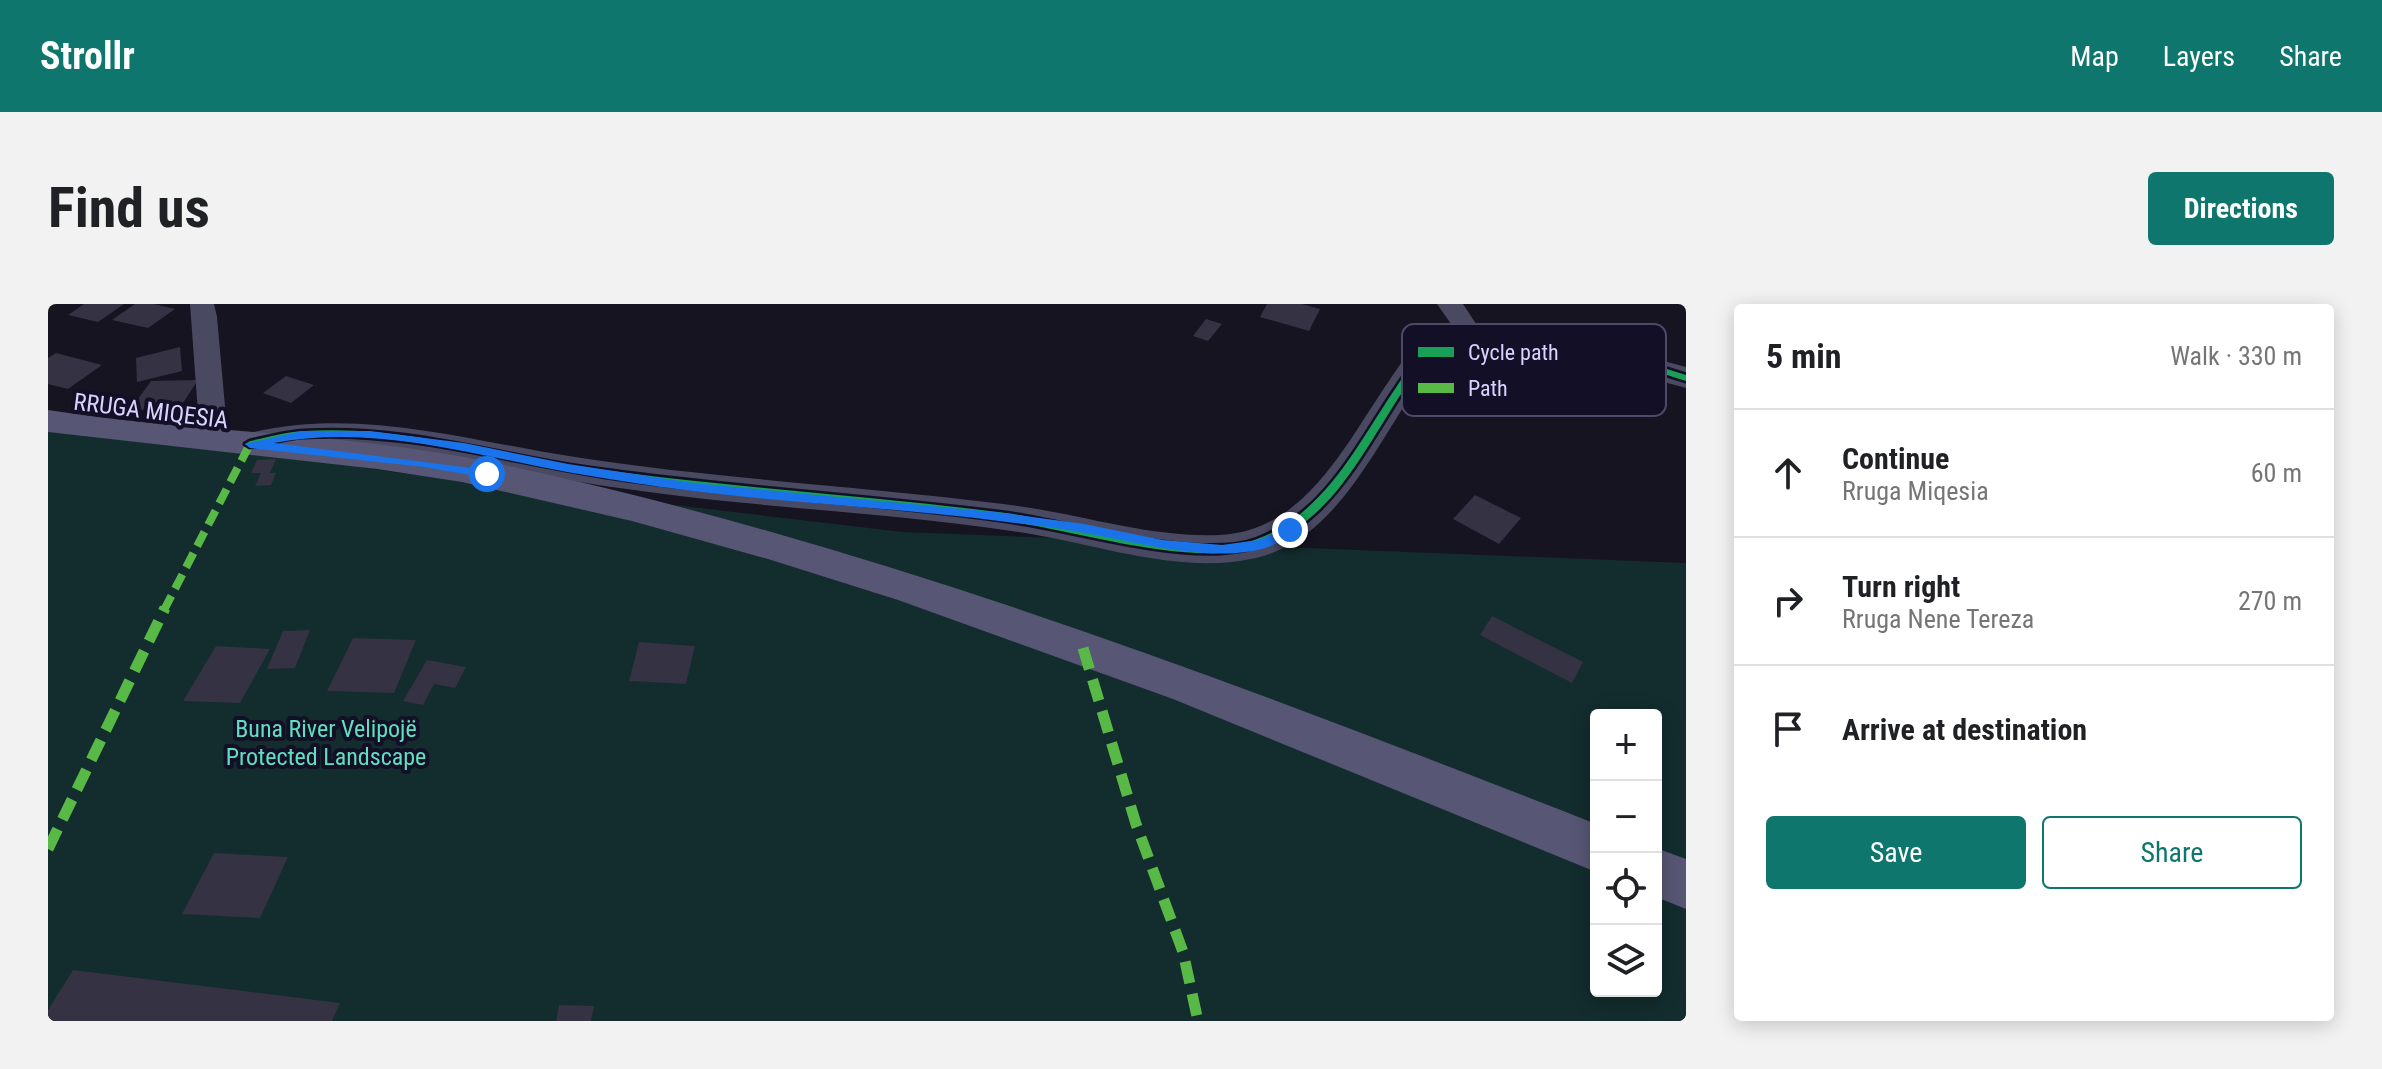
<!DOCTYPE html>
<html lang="en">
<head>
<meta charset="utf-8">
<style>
	:root { --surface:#fff; --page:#f2f2f2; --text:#202124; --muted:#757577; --line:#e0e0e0; --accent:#0f766e }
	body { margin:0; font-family:"Roboto Condensed",sans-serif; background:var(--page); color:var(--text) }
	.controls { position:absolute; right:24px; bottom:24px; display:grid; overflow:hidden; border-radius:8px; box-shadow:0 4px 20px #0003 }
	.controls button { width:72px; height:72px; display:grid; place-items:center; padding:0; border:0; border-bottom:2px solid var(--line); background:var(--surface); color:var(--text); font:40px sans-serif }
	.stop { position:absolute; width:24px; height:24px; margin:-18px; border:6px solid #1a73e8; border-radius:50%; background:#fff }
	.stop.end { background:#1a73e8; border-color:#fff; box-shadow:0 2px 8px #0008 }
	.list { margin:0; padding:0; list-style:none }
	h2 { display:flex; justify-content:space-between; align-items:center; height:104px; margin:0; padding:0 32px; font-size:34px }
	h2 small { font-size:26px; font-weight:400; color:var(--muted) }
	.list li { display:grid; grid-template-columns:52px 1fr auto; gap:24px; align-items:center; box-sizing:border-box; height:128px; padding:0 32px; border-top:2px solid var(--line) }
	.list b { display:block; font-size:30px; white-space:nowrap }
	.list p { margin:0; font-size:26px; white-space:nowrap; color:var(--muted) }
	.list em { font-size:26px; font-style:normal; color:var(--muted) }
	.actions { display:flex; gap:16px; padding:24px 32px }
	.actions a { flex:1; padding:18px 0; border:2px solid var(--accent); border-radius:8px; text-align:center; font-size:28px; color:var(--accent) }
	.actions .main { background:var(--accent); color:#fff }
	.icon { flex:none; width:44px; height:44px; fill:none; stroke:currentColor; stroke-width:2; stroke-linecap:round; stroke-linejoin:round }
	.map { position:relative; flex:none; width:1638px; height:717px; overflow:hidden; border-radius:8px }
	header { display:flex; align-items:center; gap:48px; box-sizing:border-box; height:112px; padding:0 40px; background:var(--accent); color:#fff }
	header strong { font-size:38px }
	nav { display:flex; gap:44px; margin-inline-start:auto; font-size:28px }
	.intro { display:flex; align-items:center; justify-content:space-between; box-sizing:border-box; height:192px; padding:0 48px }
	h1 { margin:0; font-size:56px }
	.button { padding:20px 36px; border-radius:8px; background:var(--accent); color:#fff; font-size:28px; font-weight:700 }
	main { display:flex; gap:48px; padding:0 48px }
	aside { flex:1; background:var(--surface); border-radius:8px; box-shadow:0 4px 20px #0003 }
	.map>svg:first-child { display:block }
	.green { fill:#132c2d; fill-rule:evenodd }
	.building { fill:#343243 }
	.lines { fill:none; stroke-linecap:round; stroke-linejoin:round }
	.minor { fill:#4a4962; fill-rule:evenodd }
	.tertiary { fill:#4a4962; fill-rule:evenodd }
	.secondary { fill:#575674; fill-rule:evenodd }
	.quiet-far1 { stroke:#58b947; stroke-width:8; stroke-dasharray:16 8; stroke-linecap:butt }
	.quiet { stroke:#58b947; stroke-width:11; stroke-dasharray:22 11; stroke-linecap:butt }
	.cycleway-casing { stroke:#130f26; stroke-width:5 }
	.cycleway { fill:#1a9f57; fill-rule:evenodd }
	.route { fill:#1a73e8 }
	.labels { text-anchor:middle; stroke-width:8; stroke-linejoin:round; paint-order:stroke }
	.street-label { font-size:24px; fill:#d9d4ff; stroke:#130f26 }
	.park-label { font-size:24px; fill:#5fe0c0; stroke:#130f26 }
	.key { fill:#130f26; stroke:#4e4a67; stroke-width:2 }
	.key-label { font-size:22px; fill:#d9d4ff }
</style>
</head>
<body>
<header>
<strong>Strollr</strong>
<nav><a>Map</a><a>Layers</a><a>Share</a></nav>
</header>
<div class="intro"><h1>Find us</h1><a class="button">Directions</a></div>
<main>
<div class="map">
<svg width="1638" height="717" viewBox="0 0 1638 717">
	<rect width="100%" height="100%" fill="#161421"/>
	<path class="green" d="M0,116l346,52 509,60 783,31v458h-1638zM1548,411h60v276h-60z"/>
	<path class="building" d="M36,0h40l-26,18 -30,-7z
		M87,0h19l21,5 -27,19 -36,-8z
		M1219,0h35l18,5 -11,22 -49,-14z
		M1158,15l16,5 -14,17 -15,-5z
		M132,43l2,24 -45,11 -1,-24z
		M8,49l46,12 -34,24 -20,-5v-26z
		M238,72l28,9 -23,18 -28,-10z
		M150,76l-19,29 -49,1 21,-29z
		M228,155l-6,14h6l-5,12 -16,1 6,-13h-10l6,-13z
		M1427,191l46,23 -22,26 -46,-25z
		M1444,312l91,46 -11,21 -92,-48z
		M262,326l-15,38 -28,1 16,-38z
		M305,334l63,2 -22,53 -67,-2z
		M591,338l56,4 -9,38 -57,-3z
		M168,342l54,3 -30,54 -57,-2z
		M379,356l39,7 -11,21 -21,-4 -11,21 -20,-4z
		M166,549l74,4 -28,61 -78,-4z
		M25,666l267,33 -8,18h-284v-11z
		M511,701l35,1 -3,15h-35z"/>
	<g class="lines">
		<path class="minor" d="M142,0h24l3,13 11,123 -4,7 -10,2 -10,-2 -4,-7z
			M1389,0h26l21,32 -3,5h-18z"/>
		<path class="tertiary" d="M1449,21l67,9 122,33v21c-70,-18 -140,-51 -214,-43 -71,7 -101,186 -216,213 -73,17 -153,-12 -225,-24 -116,-19 -235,-24 -351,-38 -47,-6 -94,-12 -140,-21 -46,-9 -92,-21 -139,-26 -34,-4 -68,-7 -102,-3 -21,2 -40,12 -61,6l-5,-8 5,-8c114,-32 224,4 337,21 142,22 286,29 428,47 72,8 144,34 216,31 86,-3 127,-92 170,-154 11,-16 23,-36 41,-45 21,-9 45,-10 67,-11z"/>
		<path class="secondary" d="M0,106c146,23 296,22 442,52 381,80 744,220 1106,362v48l-423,-173 -275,-99 -130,-41 -136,-38 -170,-39 -85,-13 -329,-37z
			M1608,544l30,11v50l-30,-12z"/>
		<path class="quiet-far1" d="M116,306l86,-166"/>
		<path class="quiet" d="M1035,344l53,176 47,128 15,69
			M0,545l117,-241"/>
		<g class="cycleway-casing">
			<path id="cycleway" d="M1449,28c65,6 127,23 189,43v6c-63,-19 -154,-54 -220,-42 -31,5 -46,27 -63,52 -48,73 -83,157 -183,162 -64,3 -142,-21 -207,-31 -128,-19 -258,-24 -387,-42 -107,-14 -214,-50 -323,-43 -18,1 -35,7 -53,10l-5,-3 5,-3c18,-4 36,-9 54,-10 79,-5 155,13 232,28 30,6 60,10 91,14 126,16 253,24 379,40 64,9 194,48 251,26 69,-26 101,-96 140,-153 11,-16 23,-36 41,-45 18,-8 39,-8 59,-9z"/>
		</g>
		<use href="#cycleway" class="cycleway"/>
	</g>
	<path class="route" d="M254,127h68l94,12 104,21 125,19 311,30 80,11 79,16 59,5 36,-5 32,-14 6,4c-46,46 -156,12 -211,3 -26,-5 -53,-8 -78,-11 -105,-14 -210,-18 -314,-31 -42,-5 -85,-12 -126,-19 -96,-18 -195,-48 -293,-29l213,27 5,4 -5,4 -63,-11 -174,-19 -5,-4z"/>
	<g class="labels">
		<g class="street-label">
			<text transform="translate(103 107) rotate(7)" y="8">RRUGA MIQESIA</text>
		</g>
		<g class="park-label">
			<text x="278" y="433">Buna River Velipojë<tspan x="278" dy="28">Protected Landscape</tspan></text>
		</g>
	</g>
	<rect x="1354" y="20" width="264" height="92" rx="12" class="key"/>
	<rect x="1370" y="43" width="36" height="10" fill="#1a9f57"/>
	<rect x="1370" y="79" width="36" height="10" fill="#58b947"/>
	<g class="key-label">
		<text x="1420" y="56">Cycle path</text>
		<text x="1420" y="92">Path</text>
	</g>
</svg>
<div class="controls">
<button>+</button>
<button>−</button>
<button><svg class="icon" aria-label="locate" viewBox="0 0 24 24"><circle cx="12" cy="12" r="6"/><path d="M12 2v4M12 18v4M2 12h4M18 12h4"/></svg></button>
<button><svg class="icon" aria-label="layers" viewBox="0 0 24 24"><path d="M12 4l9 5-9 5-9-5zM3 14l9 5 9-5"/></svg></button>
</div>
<div class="stop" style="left:439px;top:170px"></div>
<div class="stop end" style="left:1242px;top:226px"></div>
</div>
<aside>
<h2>5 min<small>Walk · 330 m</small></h2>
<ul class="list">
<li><svg class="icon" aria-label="ahead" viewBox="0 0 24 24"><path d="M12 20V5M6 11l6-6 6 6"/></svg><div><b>Continue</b><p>Rruga Miqesia</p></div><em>60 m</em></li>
<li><svg class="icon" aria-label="right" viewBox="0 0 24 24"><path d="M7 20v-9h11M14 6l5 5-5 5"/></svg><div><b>Turn right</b><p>Rruga Nene Tereza</p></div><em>270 m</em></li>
<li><svg class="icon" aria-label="arrive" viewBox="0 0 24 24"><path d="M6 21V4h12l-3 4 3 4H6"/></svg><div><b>Arrive at destination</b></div></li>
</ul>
<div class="actions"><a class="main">Save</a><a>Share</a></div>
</aside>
</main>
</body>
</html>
